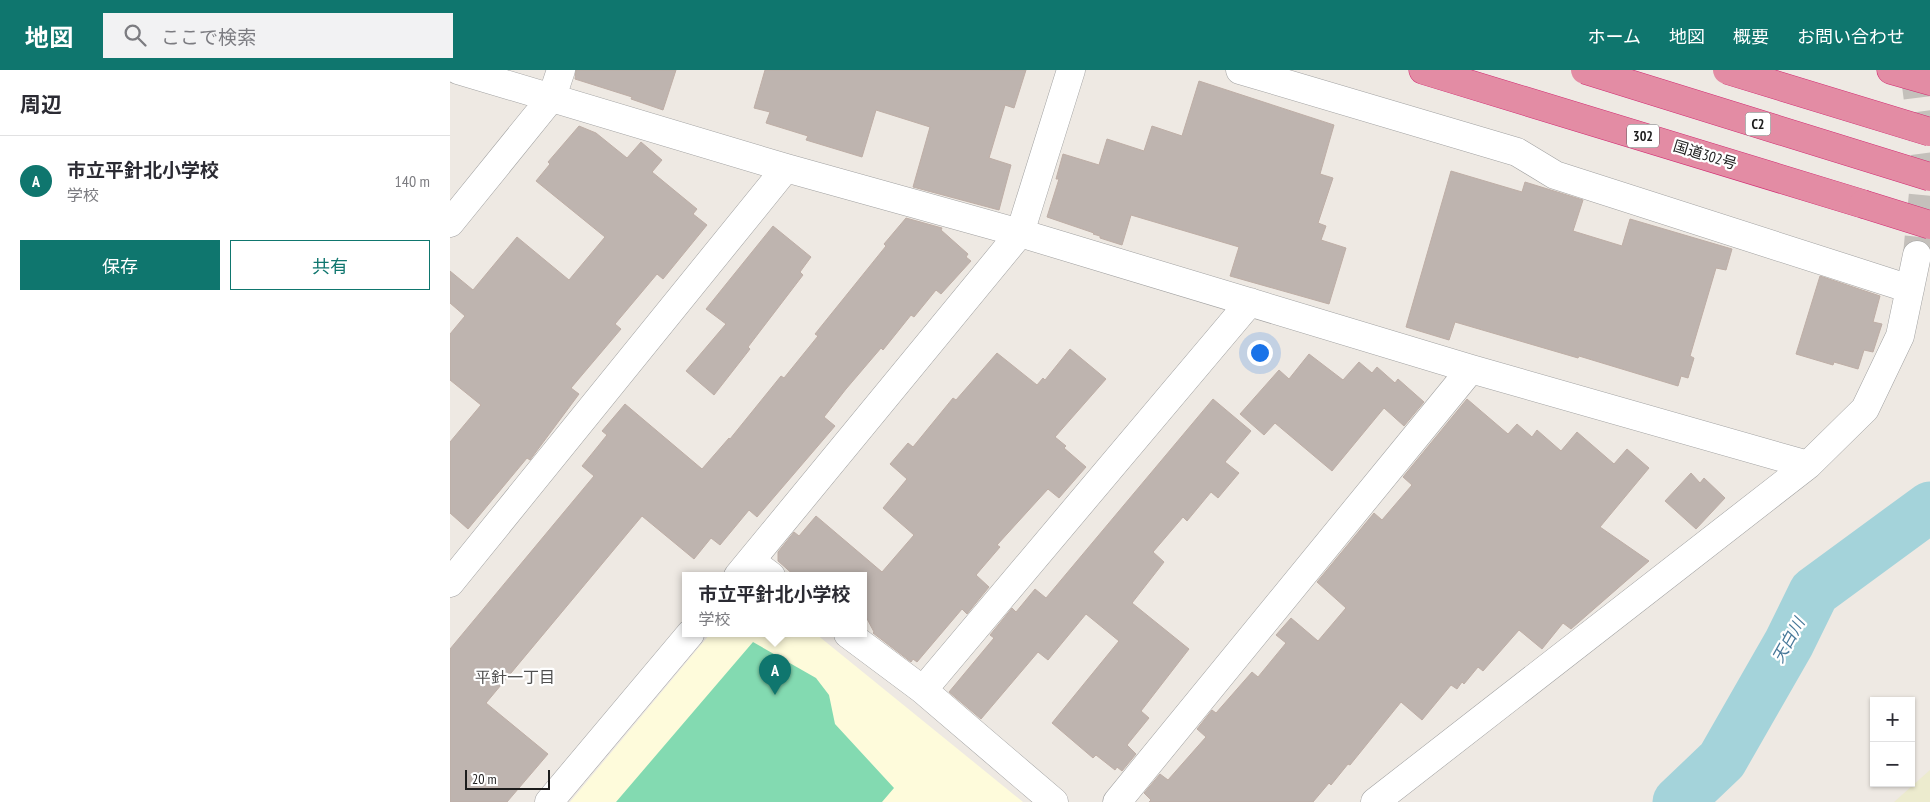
<!DOCTYPE html>
<html lang="ja">
<head>
<meta charset="utf-8">
<style>
	:root { --surface:#fff; --page:#f2f2f3; --text:#2b2b33; --muted:#7c7c81; --line:#e1e1e2; --accent:#0f766e }
	body { margin:0; font-family:"PT Sans Narrow","Noto Sans JP",sans-serif; background:var(--page); color:var(--text) }
	.controls { position:absolute; right:15px; bottom:15px; display:grid; overflow:hidden; border-radius:0px; box-shadow:0 1px 4px #0004 }
	.controls button { width:45px; height:45px; display:grid; place-items:center; padding:0; border:0; border-bottom:1px solid var(--line); background:var(--surface); color:var(--text); font:25px sans-serif }
	.scale { position:absolute; left:15px; bottom:12px; width:85px; box-sizing:border-box; padding-left:5px; border:2px solid #1d1d1d; border-top:0; font-size:14px; line-height:18px; white-space:nowrap; color:#1d1d1d; -webkit-text-stroke:4px #fff; paint-order:stroke }
	.you { position:absolute; left:809px; top:282px; width:18px; height:18px; margin:-12px; border:4px solid #fff; border-radius:50%; background:#1a73e8; box-shadow:0 0 0 8px #1a73e833 }
	.badge { display:grid; place-items:center; width:32px; height:32px; border-radius:50%; background:var(--accent); color:#fff; font-size:16px; font-weight:700 }
	.pin { position:absolute; translate:-50% -41px; filter:drop-shadow(0 1px 2px #0008) }
	.pin::after { content:''; position:absolute; top:26px; width:18px; height:15px; background:inherit; clip-path:polygon(0 0,100% 0,50% 100%) }
	.popup { position:absolute; left:232px; top:502px; width:185px; height:65px; box-sizing:border-box; display:grid; place-content:center; border-radius:0px; background:var(--surface); filter:drop-shadow(0 1px 4px #0005); font-size:16px; white-space:nowrap; color:var(--muted) }
	.popup b { font-size:19px; color:var(--text) }
	.popup::after { content:''; position:absolute; left:50%; top:100%; margin-left:-10px; border:10px solid transparent; border-top-color:var(--surface) }
	.list { margin:0; padding:0; list-style:none }
	h2 { display:flex; justify-content:space-between; align-items:center; height:65px; margin:0; padding:0 20px; font-size:21px }
	h2 small { font-size:16px; font-weight:400; color:var(--muted) }
	.list li { display:grid; grid-template-columns:32px 1fr auto; gap:15px; align-items:center; box-sizing:border-box; height:90px; padding:0 20px; border-top:1px solid var(--line) }
	.list b { display:block; font-size:19px; white-space:nowrap }
	.list p { margin:0; font-size:16px; white-space:nowrap; color:var(--muted) }
	.list em { font-size:16px; font-style:normal; color:var(--muted) }
	.actions { display:flex; gap:10px; padding:15px 20px }
	.actions a { flex:1; padding:11px 0; border:1px solid var(--accent); border-radius:0px; text-align:center; font-size:18px; color:var(--accent) }
	.actions .main { background:var(--accent); color:#fff }
	.icon { flex:none; width:28px; height:28px; fill:none; stroke:currentColor; stroke-width:2; stroke-linecap:round; stroke-linejoin:round }
	.map { position:relative; flex:none; width:1480px; height:732px; overflow:hidden }
	header { display:flex; align-items:center; gap:30px; box-sizing:border-box; height:70px; padding:0 25px; background:var(--accent); color:#fff }
	header strong { font-size:24px }
	nav { display:flex; gap:28px; margin-inline-start:auto; font-size:18px }
	.search { width:350px; height:45px; background:var(--page); display:flex; align-items:center; gap:12px; box-sizing:border-box; padding:0 18px; border-radius:0px; color:var(--muted); font-size:19px }
	main { display:flex }
	aside { flex:1; background:var(--surface) }
	.map>svg:first-child { display:block }
	.education { fill:#fefbdb }
	.farmland { fill:#ecebce }
	.pitch { fill:#83dab1 }
	.lines { fill:none; stroke-linecap:round; stroke-linejoin:round }
	.river { stroke:#a4d3da; stroke-width:51 }
	.building { fill:#beb4af; stroke:#beaea6 }
	.minor-tunnel { stroke:#c4c0bb; stroke-width:28; stroke-dasharray:28 14; stroke-linecap:butt }
	.minor-casing { stroke:#a1a1a1; stroke-width:29 }
	.highway-casing { stroke:#d12a72; stroke-width:29 }
	.minor { stroke:#fff; stroke-width:28 }
	.highway { stroke:#e38ca4; stroke-width:28 }
	.highway-bridge-casing { stroke:#d12a72; stroke-width:29; stroke-linecap:butt }
	.highway-bridge { stroke:#e38ca4; stroke-width:28 }
	.labels { text-anchor:middle; stroke-width:4.5; stroke-linejoin:round; paint-order:stroke }
	.shield { fill:#fff; stroke:#616161; stroke-width:1 }
	.shield-label { font-size:14px; font-weight:bold; fill:#1d1d1d }
	.street-label { font-size:15px; fill:#1d1d1d; stroke:#fff }
	.water-label { font-size:16px; font-style:italic; fill:#477899; stroke:#fff }
	.neighbourhood-label { font-size:16px; fill:#505050; stroke:#fff }
</style>
</head>
<body>
<header>
<strong>地図</strong>
<div class="search"><svg class="icon" aria-label="search" viewBox="0 0 24 24"><circle cx="10" cy="10" r="6"/><path d="M15 15l6 6"/></svg>ここで検索</div>
<nav><a>ホーム</a><a>地図</a><a>概要</a><a>お問い合わせ</a></nav>
</header>
<main>
<aside>
<h2>周辺<small></small></h2>
<ul class="list">
<li><span class="badge">A</span><div><b>市立平針北小学校</b><p>学校</p></div><em>140 m</em></li>
</ul>
<div class="actions"><a class="main">保存</a><a>共有</a></div>
</aside>
<div class="map">
<svg width="1480" height="732" viewBox="0 0 1480 732">
	<rect width="100%" height="100%" fill="#eee9e3"/>
	<path class="education" d="M260,564h106l207,168h-453z"/>
	<path class="farmland" d="M1480,700v32h-36z"/>
	<path class="pitch" d="M303,572l63,36 13,17 6,29 59,64 -12,14h-266z"/>
	<g class="lines">
		<path class="river" d="M1228,732l44,-42 67,-117 25,-51 116,-85"/>
	</g>
	<path class="building" d="M126,0h100l-13,40 -32,-11 1,-2 -57,-18z
		M315,0h261l-12,38 -9,-3 -16,53 22,7 -12,45 -86,-23 17,-60 -54,-17 -14,47 -56,-17 2,-4 -42,-13 4,-11 -16,-4z
		M749,11l135,44 -14,49 13,4 -15,45 8,3 -5,14 25,8 -17,56 -99,-28 9,-29 -108,-32 -9,30 -22,-7v-2l-7,-2 1,-1 -47,-16 12,-38h-3l7,-25 36,11 8,-26 37,12 8,-25 30,10z
		M129,56l17,7 31,25 14,-16 21,18 -10,12 45,37 -4,5 14,11 -44,54 -6,-5 -42,50 6,5 -50,59 8,6 -49,66 -3,-2 -59,71 -18,-16v-71l31,-37 -31,-25v-46l15,-18 -15,-13v-32l23,19 44,-53 52,43 36,-43 -69,-56 14,-17 -2,-2z
		M1001,101l71,21 3,-10 58,18 -10,31 49,15 8,-27 102,30 -6,21 -10,-2 -26,88 4,2 -6,20 -7,-2 -3,10 -99,-30 -1,2 -123,-36 -6,18 -43,-13z
		M456,148l36,10 -1,2 27,24 -2,3 5,4 -30,33 -5,-4 -22,27 -3,-2 -28,35 -2,-2 -35,41 -22,28 11,9 -78,91 -8,-7 -29,35 -9,-7 -17,21 -52,-43 -156,187 62,51 -41,48h-57v-153l144,-173 -12,-10 25,-31 -5,-4 23,-27 77,65 27,-31 1,1 51,-63 3,2 34,-42 -3,-2 71,-88 -2,-2z
		M323,156l38,31 -11,15 3,3 -55,72 2,2 -36,46 -28,-24 40,-47 -20,-15z
		M1370,206l60,20 -7,26 9,2 -9,28 -9,-2 -6,19 -24,-7 -1,3 -37,-11z
		M620,279l36,30 -51,58 11,9 -2,2 22,19 -27,31 -11,-9 -51,56 3,2 -24,28 13,12 -22,27 -5,-5 -45,53 -4,-3 -2,3 -38,-29 1,-1 -10,-19v-37h-69l-17,-15v-9l16,-20 5,4 17,-20 66,56 32,-37 -31,-27 24,-29 -17,-15 18,-21 5,4 40,-49 3,2 41,-47 40,32 6,-7 2,2z
		M859,284l34,26 16,-18 13,11 5,-6 18,16 3,-4 26,23 -20,24 -20,-18 -52,63 -57,-48 -11,12 -24,-21 39,-44 10,9z
		M763,329l38,32 -26,31 14,11 -21,25 -7,-6 -24,29 -4,-4 -30,35 11,10 -32,41 57,46 -48,62 8,7 -22,27 9,9 -14,17 -5,-4 -2,3 -19,-15 -3,3 -41,-35 67,-82 -33,-27 -38,46 -10,-8 -57,67 -32,-27 45,-54 -4,-3 22,-27 4,4 19,-23 11,9z
		M1017,329l41,35 9,-10 15,13 5,-7 24,21 16,-19 37,32 13,-15 22,19 -49,59 49,34 -78,68 -8,-6 -21,26 -23,-19 -36,41 -5,-4 -14,17 -2,-2 -5,7 -6,-4 -29,35 -21,-18 -51,63 -2,-1 -17,21 -2,-2 -16,19h-164l2,-2 -7,-7 16,-19 8,6 38,-43 -9,-8 15,-19 4,3 36,-41 6,5 28,-34 -10,-8 15,-17 27,23 28,-33 -29,-26 57,-69 8,7 30,-35 -9,-8z
		M1241,403l9,10 4,-5 21,20 -29,31 -31,-28z"/>
	<g class="lines">
		<path class="minor-tunnel" d="M1464,0l12,92 -9,93"/>
		<g class="minor-casing">
			<path id="minor" d="M8,0l328,98 234,65 451,136 337,96
				M790,0l277,82 38,23 355,114
				M0,153l102,-126 9,-27
				M301,491l20,15
				M288,506l282,-343 51,-163
				M0,513l336,-415
				M398,564l75,56 131,112
				M473,620l327,-388
				M99,732l141,-168
				M667,732l354,-433
				M925,732l433,-337 57,-56 35,-73 17,-81"/>
		</g>
		<g class="highway-casing">
			<path id="highway" d="M973,0l440,134
				M1441,0l39,11"/>
		</g>
		<use href="#minor" class="minor"/>
		<use href="#highway" class="highway"/>
		<g class="highway-bridge-casing">
			<path id="highway-bridge" d="M1135,0l345,107
				M1277,0l203,62
				M1413,134l67,21"/>
		</g>
		<use href="#highway-bridge" class="highway-bridge"/>
	</g>
	<g class="labels">
		<g class="shield">
			<rect x="1295.5" y="42.5" width="25" height="23" rx="4"/>
			<rect x="1177" y="54.5" width="32" height="23" rx="4"/>
		</g>
		<g class="shield-label">
			<text x="1308" y="59">C2</text>
			<text x="1193" y="71">302</text>
		</g>
		<g class="street-label">
			<text transform="translate(1255 85) rotate(17)" y="5">国道302号</text>
		</g>
		<g class="water-label">
			<text transform="translate(1338 570) rotate(-61)" y="6">天白川</text>
		</g>
		<g class="neighbourhood-label">
			<text x="65" y="613">平針一丁目</text>
		</g>
	</g>
</svg>
<div class="controls">
<button>+</button>
<button>−</button>
</div>
<div class="scale">20 m</div>
<div class="you"></div>
<div class="pin badge" style="left:325px;top:625px">A</div>
<div class="popup"><b>市立平針北小学校</b>学校</div>
</div>
</main>
</body>
</html>
